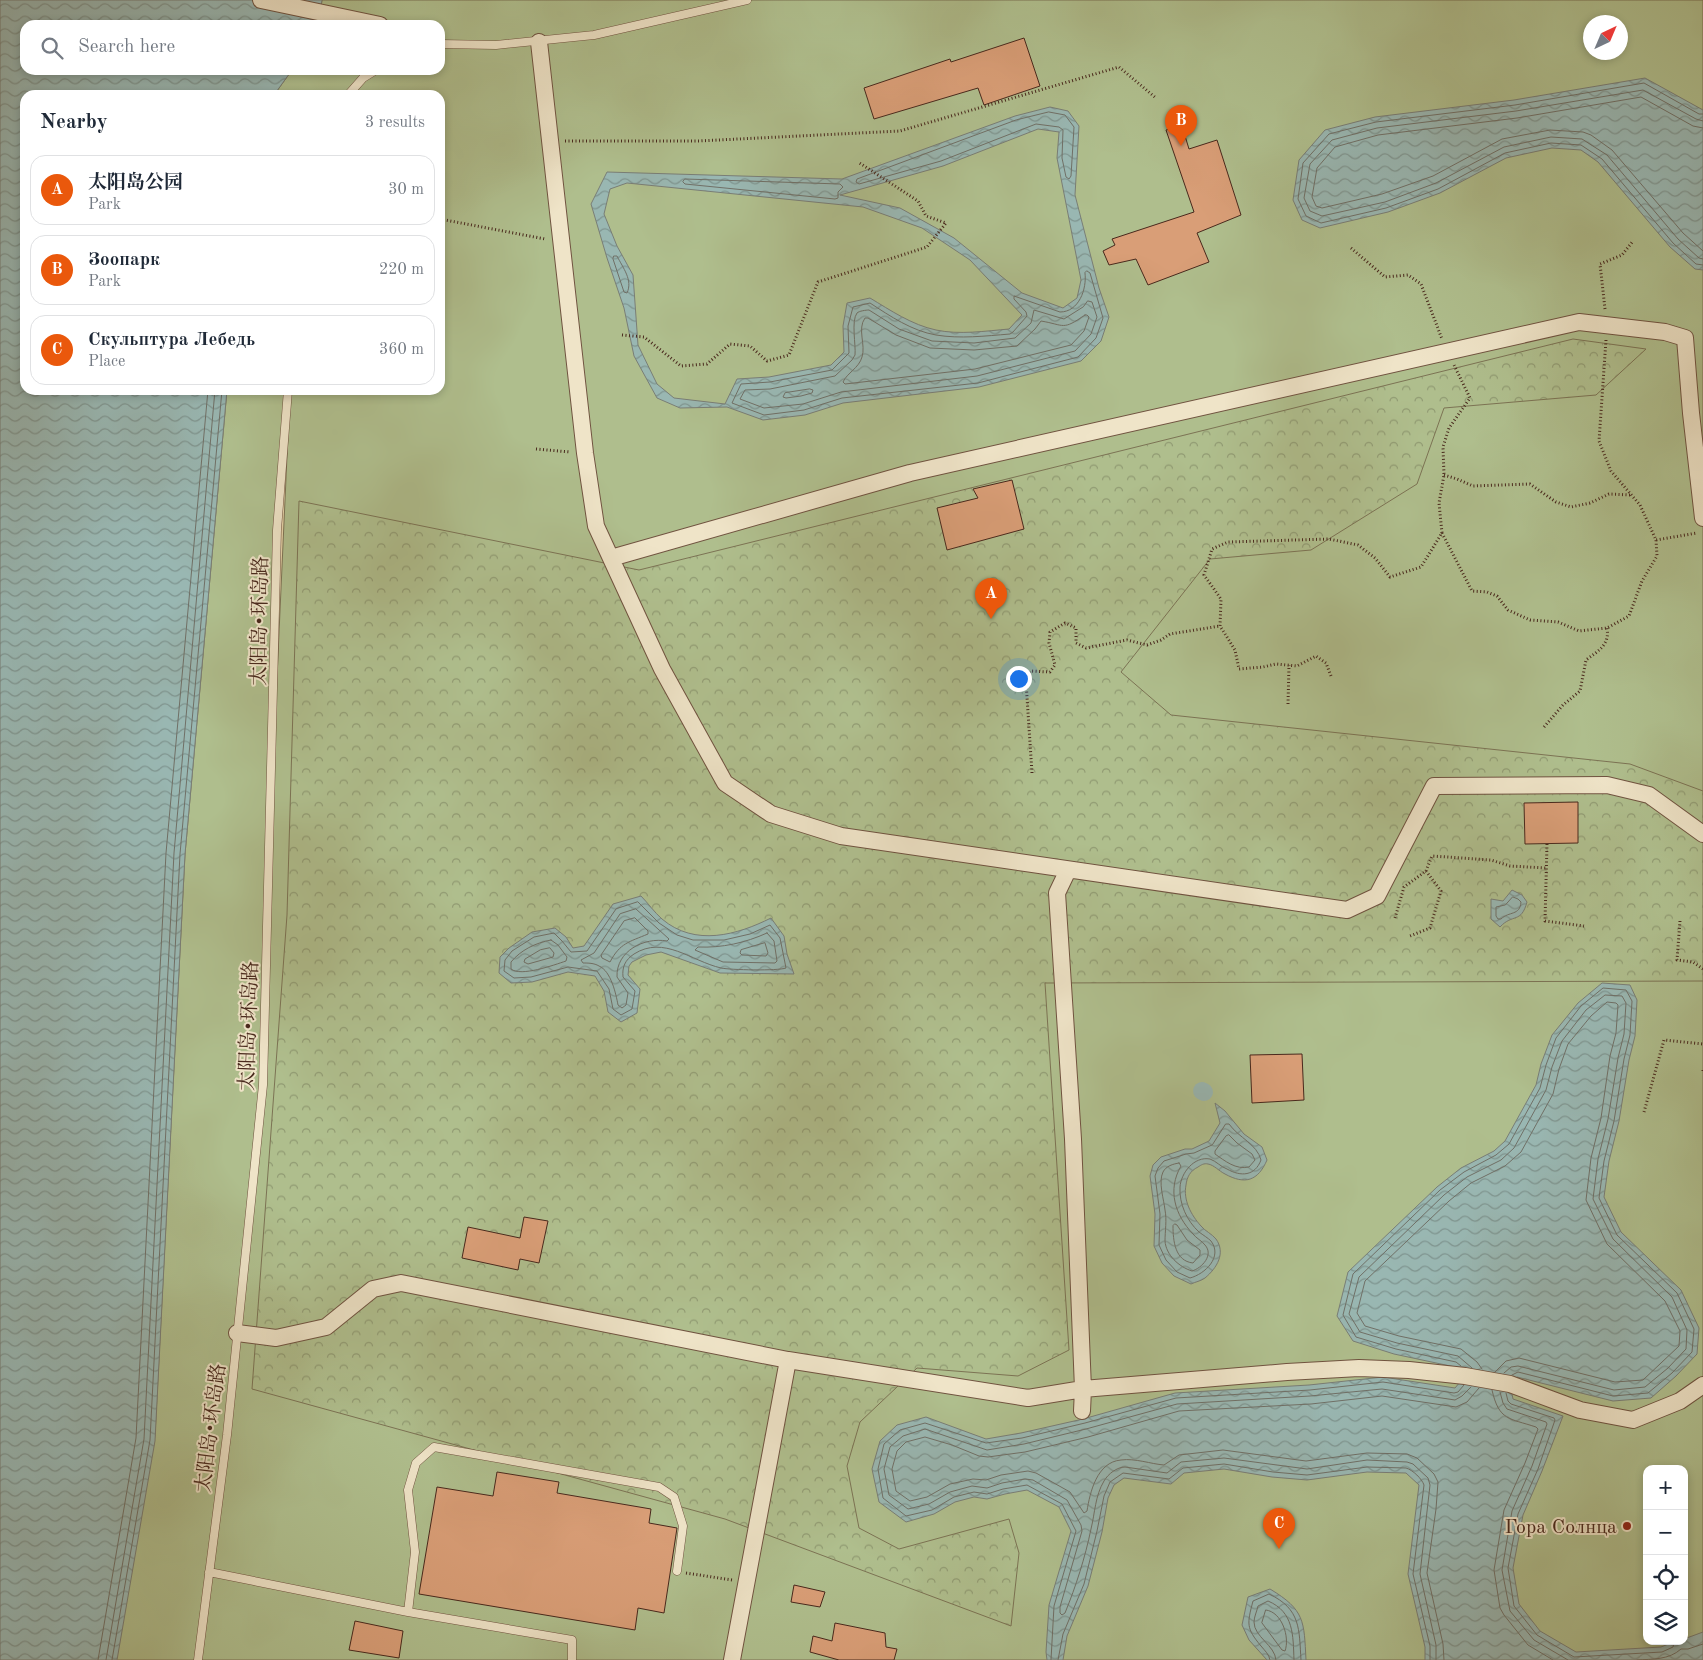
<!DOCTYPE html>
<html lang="en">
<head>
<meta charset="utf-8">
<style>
	:root { --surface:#fff; --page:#f2f2f3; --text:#1f2937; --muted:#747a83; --line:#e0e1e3; --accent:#ea580c }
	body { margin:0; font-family:"Old Standard TT","Noto Serif SC",serif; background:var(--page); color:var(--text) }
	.controls { position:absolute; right:15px; bottom:15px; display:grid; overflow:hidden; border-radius:10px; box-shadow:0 2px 8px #0003 }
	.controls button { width:45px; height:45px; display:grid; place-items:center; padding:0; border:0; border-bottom:1px solid var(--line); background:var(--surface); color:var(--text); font:25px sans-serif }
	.compass { position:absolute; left:1583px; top:15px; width:45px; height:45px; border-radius:50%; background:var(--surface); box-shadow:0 2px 8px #0003; rotate:44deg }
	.you { position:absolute; left:1018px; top:678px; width:18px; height:18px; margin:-12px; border:4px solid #fff; border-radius:50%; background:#1a73e8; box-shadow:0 0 0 8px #1a73e833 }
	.badge { display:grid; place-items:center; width:32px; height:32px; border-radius:50%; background:var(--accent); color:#fff; font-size:16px; font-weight:700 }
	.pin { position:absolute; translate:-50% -41px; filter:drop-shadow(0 1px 2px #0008) }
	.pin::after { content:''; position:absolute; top:26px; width:18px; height:15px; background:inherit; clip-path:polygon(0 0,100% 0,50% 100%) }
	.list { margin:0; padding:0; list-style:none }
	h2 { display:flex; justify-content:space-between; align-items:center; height:65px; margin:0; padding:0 20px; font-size:21px }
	h2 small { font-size:16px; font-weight:400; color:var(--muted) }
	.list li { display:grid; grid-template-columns:32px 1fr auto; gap:15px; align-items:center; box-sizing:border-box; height:70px; margin:0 10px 10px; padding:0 10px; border:1px solid var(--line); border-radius:15px }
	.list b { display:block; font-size:19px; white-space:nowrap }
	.list p { margin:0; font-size:16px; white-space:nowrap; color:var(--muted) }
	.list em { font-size:16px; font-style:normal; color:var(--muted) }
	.icon { flex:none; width:28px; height:28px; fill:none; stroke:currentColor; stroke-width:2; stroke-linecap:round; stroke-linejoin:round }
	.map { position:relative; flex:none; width:1703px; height:1660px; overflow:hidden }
	.search { position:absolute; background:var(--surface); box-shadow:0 2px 8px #0003; left:20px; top:20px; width:425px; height:55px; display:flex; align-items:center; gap:12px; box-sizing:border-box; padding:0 18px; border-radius:15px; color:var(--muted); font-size:19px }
	.panel { position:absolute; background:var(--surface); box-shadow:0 2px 8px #0003; left:20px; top:90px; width:425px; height:305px; border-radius:15px }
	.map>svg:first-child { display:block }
	.green { fill:#afbe8d; stroke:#7c7354; fill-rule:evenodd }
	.forest { fill:url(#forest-crowns); stroke:#7c7354 }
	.water { fill:url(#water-waves); stroke:#797e76; fill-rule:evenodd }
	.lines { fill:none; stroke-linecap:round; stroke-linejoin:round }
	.shore { stroke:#707067; stroke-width:1 }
	.canal { stroke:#99b7b2; stroke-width:18 }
	.building { fill:#d99e77; stroke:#48281c }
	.lane-casing { stroke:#705340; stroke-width:9 }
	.street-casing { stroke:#705340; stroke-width:18 }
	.path { stroke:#48281c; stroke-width:3; stroke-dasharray:1 2.5; stroke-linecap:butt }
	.lane { stroke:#efe4c8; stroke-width:8 }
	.street { stroke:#efe4c8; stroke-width:16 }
	.poi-dot { fill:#8f2418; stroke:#efe4c8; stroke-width:2 }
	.labels { text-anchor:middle; stroke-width:4; stroke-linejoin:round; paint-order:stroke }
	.street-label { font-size:20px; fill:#48281c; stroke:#efe4c8 }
	.poi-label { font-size:20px; fill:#48281c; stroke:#efe4c8; text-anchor:end }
</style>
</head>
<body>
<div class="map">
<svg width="1703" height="1660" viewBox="0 0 1703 1660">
	<defs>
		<pattern id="forest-crowns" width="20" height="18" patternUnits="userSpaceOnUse" patternTransform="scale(1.25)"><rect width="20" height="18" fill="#afbe8d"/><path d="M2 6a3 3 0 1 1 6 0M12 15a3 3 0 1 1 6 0" fill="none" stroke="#909a72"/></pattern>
		<pattern id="water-waves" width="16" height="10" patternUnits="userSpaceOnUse" patternTransform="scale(1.25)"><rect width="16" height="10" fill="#99b7b2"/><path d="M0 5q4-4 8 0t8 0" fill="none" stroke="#7f9590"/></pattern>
	</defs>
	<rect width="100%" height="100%" fill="#e7d5aa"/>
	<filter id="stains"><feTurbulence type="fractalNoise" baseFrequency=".004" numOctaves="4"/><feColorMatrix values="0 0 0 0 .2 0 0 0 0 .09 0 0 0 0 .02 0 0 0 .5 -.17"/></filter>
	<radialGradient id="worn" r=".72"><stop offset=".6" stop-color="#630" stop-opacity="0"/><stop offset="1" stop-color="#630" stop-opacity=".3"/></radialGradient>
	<path class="green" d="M322,0h1381v1660h-1587l39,-225 30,-581 42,-464h61l-11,140 -6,280 19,-420h150v-295h-166l18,-25h148v-45h-122zM1590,22h30v30h-30zM1647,1469h37v172h-37z"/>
	<path class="forest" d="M1573,339l73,10 -50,46 -152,13 -27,76 -106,66 -101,9 -89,113 50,43 459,49 73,27v190l-658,2 24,367 -51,26 -101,-8 -57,54 -13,44 12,62 40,21 110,-30 10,34 -8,73 -286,-107 -473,-130 35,-474 12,-414 340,69z"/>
	<path class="water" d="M0,0h322l-4,25h-293v45h267l-18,25h-249v295h202l-42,464 -30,587 -38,219h-117z
		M1645,78l58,32v160l-8,-1 -25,-22 -72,-85 -17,-12 -29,-2 -46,10 -66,35 -52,19 -68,16 -18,-8 -9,-20 6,-40 26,-30 50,-13 139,-17z
		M1050,107l18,4 11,15 -4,69 24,93 10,29 -8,24 -20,20 -102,26 -136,16 -38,12 -42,5 -36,-13 -47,1 -23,-10 -23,-42 -10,-48 -17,-50 -16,-54 16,-32 235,7 173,-63zM1038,129l21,3 -2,26 24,122 -4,18 -14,10 -41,-15 -68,-55 -54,-30 -60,-13 103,-29zM627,183l236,24 59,21 48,32 52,55 -13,14c-23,2 -50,6 -73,1 -24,-5 -46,-20 -66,-32l-23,5 -4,23 1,26 -13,13 -62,12 -32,2 -12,25 -51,-6 -17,-14 -19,-39 -5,-70 -16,-29 -13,-32 6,-25z
		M1512,890l10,5 5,7c-6,22 -14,11 -27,25l-9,-8v-20l12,2z
		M641,896c7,7 13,16 21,23 33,28 75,16 109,-1l13,18 3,18 7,20 -74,-1 -59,-21 -15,3 -14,7 -3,4 -1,9 12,14 -3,24 -16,9 -13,-10 -4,-21 -9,-15 -27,-4 -36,10 -21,1 -12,-10 1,-16 9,-9 23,-16 23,-4 11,9 7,11 11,-2 29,-42z
		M1602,983l28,2 7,15 -2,36 -6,24 -10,61 -10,40 -5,36 17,35 60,58 18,38 -2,26 -21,22 -25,22 -38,3 -96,-24 -7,7 3,15 50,17 -21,55 -19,44 -10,53 6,36 21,27 36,21 85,-5 15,-6h8v-2l19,-7v28h-278v-13l-17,-73 11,-89 -13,-12 -39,-1 -60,8 -35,-3 -48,-8 -40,4 -13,11 -47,-6 -10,7 -6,13 -6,34 -14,54 -21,50 -4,24h-16l-1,-8 3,-47 22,-74 -12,-24 -32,-17 -22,4 -18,5 -13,-2 -19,5 -21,12 -28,8 -27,-20 -7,-33 8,-28 17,-16 29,-8 60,22 35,-6 62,-14 92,-26 134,-8 74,-8 72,11 10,-12 -10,-9 -61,-13 -41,-13 -16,-25 11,-44 89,-85 24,-19 33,-17 11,-10 31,-56 5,-21 11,-29 26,-32z
		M1215,1103l10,8 19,23 18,13 5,13c-9,21 -22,25 -42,14 -6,-3 -11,-9 -17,-10 -4,-1 -7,1 -10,3 -8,4 -11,10 -12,18 -3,15 5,30 15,41 4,5 11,8 15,13 10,14 1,29 -11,39 -4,3 -10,4 -14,6l-17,-8 -12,-13 -8,-17 1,-32 -5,-38 3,-11 8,-8 24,-8h7l17,-8 11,-18z
		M1270,1589c35,21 34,32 36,71h-39l-18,-20 -7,-15 6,-28z"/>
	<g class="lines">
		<path class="shore" d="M1049,112l16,3 9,12 -3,49 -2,3 -3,-2 -4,-19 1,-28 -4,-3 -23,-3 -95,37 -82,23 -3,-2 1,-3 159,-59z
			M1703,114h-4l-55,-31 -129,22 -139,17 -47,12 -26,29 -5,36 8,17 15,7 65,-15 52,-19 67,-36 46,-10 30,2 21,14 71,84 23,21 7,1
			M1703,121l-7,-2 -53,-29 -127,21 -139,17 -45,12 -22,24 -6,34 6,13 12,5 63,-14 51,-19 68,-36 47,-10 31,2 25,16 71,84 21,19 4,1
			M1703,128l-10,-2 -52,-29 -124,21 -139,17 -43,12 -18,21 -5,29 4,9 6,2 60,-14 51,-18 69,-37 48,-9 33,2 8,3 21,15 71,83 20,18
			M685,179l155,5 3,3 -5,5v6l-3,1 -150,-15 -2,-2z
			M614,256h3c6,12 16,24 10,37l-3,-1 -11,-33z
			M1087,271l3,2 13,45 -7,20 -18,19 -100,26 -136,15 -38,12 -40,5 -32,-12 9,-19 29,-2 62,-12 17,-17 -1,-27 5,-19 17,-4c20,13 42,28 66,32 24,4 49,1 74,-1l3,-2 14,-16 -1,-4 -12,-13v-3l46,16c19,0 27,-23 25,-39z
			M1088,301l4,1 5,15 -6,17 -16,17 -98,25 -136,16 -38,12 -39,4 -24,-9 5,-9 25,-1 65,-13 17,-16 3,-5c1,-10 -4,-34 2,-42 2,-2 9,-3 12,-3l30,19 33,12 42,2 41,-5 16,-15 3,-13 30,9 19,-12z
			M1085,315h2l2,2 -5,14 -13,14 -96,24 -130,15 -2,-2c4,-9 16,-14 19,-25 4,-12 -5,-28 3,-39h3l28,17 34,13 44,2 43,-4 18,-17 6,-8c24,4 21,10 44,-6z
			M810,389l3,1 -1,3 -11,3 -15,2 -3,-1 2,-4z
			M1513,897l5,2 3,3c-1,14 -12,9 -20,17h-3l-2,-3v-9l9,-2z
			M638,902l21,21 18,12 16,5h31l26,-6 20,-9 10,13 6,30c-8,3 -56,2 -65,0 -30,-7 -57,-33 -87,-14 -9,6 -12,13 -11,23l12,14 -3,18 -11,6 -8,-6 -4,-20 -12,-18 -29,-4 -37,10 -17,1 -10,-7 1,-11 7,-9 22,-14 20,-4 8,8 9,11 16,-1 29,-42z
			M636,909l33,30 -2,2c-23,-4 -51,10 -50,36l11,16 -2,12 -4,3 -4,-3c-2,-11 -7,-34 -19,-39 -5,-3 -11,-3 -16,-3l-2,-3 13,-7 26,-39z
			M635,918l13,13v3c-19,8 -28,9 -38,28l-8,-4 -1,-3 23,-34z
			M767,933l7,8 3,20 -2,2 -52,-1 -28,-12 3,-3c24,1 47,-4 69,-14z
			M551,940l7,5 9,12 -1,4c-12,4 -45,16 -55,8v-7c10,-12 24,-19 40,-22z
			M765,943l3,10 -2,3 -24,-1 -2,-2 1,-3z
			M550,948l4,5 -1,4 -25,7 -4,-2 1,-3 15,-9z
			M1226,1124h3c10,14 28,20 32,36 -6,16 -20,17 -34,9 -6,-2 -11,-8 -17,-10 -16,-3 -29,14 -30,28 -1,17 7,34 19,45 4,3 9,6 12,9 12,16 -6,33 -21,37l-13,-6 -11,-12 -7,-15 1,-31 -5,-38 3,-8 6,-7 22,-7 8,-1 18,-8z
			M1229,1135l8,8 15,11 3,6 -6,7c-13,3 -24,-6 -34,-13v-3l11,-15z
			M1179,1163l2,3c-14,24 -6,49 12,68 3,4 9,7 12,11 9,10 -3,23 -13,26 -13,-4 -26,-16 -27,-30 0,-10 2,-21 0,-31 -1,-10 -7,-28 -2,-38 3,-6 10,-8 16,-9z
			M1175,1224l2,1 10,15 13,10v5l-7,8c-18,-2 -20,-22 -20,-37z
			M1461,1366l-5,-4 -60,-13 -40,-12 -13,-22 10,-41 87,-84 24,-18 32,-17 13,-11 31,-56 6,-23 10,-27 25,-32 22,-18 23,2 6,11 -2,34 -6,24 -10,62 -10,40 -5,37 18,37 60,58 17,36 -2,23 -20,21 -24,20 -35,3 -95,-24 -6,3
			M1472,1368l-14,-12 -61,-13 -37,-11 -11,-18 10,-37 85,-82 23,-18 34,-17 13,-12 32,-58 6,-23 10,-26 24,-31 19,-15 17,1 4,7 -2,31 -6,24 -10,61 -10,40 -5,40 20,40 59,58 15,33 -1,19 -18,19 -23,19 -31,3 -96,-24 -7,1 -7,6
			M1482,1369l-5,-7 -16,-13 -62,-13 -34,-10 -8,-13 8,-32 84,-80 22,-18 34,-17 16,-14 32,-58 6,-25 9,-25 23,-28 16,-14 9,1 2,2 -2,28 -6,23 -9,62 -10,40 -5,42 21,44 58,57 15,30 -1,15 -36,34 -28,2 -96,-24 -13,3 -11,11
			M1492,1390c7,31 17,28 44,37l2,2 -13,34 -21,47 -10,60 6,38 4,7 24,30 25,15
			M1500,1392l3,11 4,6 39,13 1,2 -15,42 -20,45 -10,59 8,41 24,29 34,20
			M1506,1393l2,8 3,3 43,14 1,2 -17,49 -20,45 -10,54 6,38 23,29 37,22 88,-5 11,-5 2,-6
			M1266,1610c16,2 24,27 19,41l-3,-1 -20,-27z
			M98,1660l38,-222 30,-585 42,-463
			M106,1660l38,-221 30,-586 41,-463
			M112,1660l38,-220 30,-586 42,-464
			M1051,1660l3,-54 22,-75 -14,-27 -35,-19 -24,4 -16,5 -13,-2 -20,5 -22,13 -26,6 -23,-18 -5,-29 6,-25 16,-14 25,-7 61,20 36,-5 63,-15 91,-25 134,-8 73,-8 71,11 4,-1 6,-7
			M1058,1660l5,-26 21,-50 13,-53 7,-35 6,-14 13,-9 46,6 14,-11 41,-4 49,8 34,3 60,-8 39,1c7,2 16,11 18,17l-11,89 17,72v14
			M1270,1660c-1,-6 -5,-9 -9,-14 -15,-18 -14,-22 -8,-45l16,-7c32,15 30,35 32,66
			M1276,1660c-1,-15 -22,-23 -22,-38 0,-5 3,-11 4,-16l10,-5c26,11 25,34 26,59
			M1436,1660v-15l-16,-71 10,-89 -2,-7 -15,-14 -6,-2 -40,-2 -60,9 -83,-11 -43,4 -14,11 -42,-6c-8,0 -17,7 -21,14 -9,15 -9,32 -13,48 -6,29 -15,57 -26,84l-3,2 -2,-2v-6l22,-76 -1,-6 -14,-25 -34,-20 -8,-1 -23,4 -15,5 -15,-2 -22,6 -21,12 -21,5 -19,-14 -5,-26 6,-22 13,-11 22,-7 62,21 37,-6 62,-15 91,-25 133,-8 72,-7 73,11 7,-4 9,-9
			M1444,1660l-1,-16 -16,-71 9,-64 2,-27 -4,-8 -17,-16 -10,-4 -40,-1 -61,8 -83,-11 -44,5 -15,10c-13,-1 -29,-7 -43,-5 -24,2 -31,32 -34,51l-3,2 -14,-21 -34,-19 -8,-2 -27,4 -15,5 -13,-1 -23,5 -23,13 -17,4 -14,-10 -4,-22 5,-18 9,-9 19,-5 27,8 27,11 9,1 37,-5 63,-15 91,-26 132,-7 71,-8 74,11 11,-5 12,-14
			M1637,1660c15,-1 32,0 44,-11h7l15,-5"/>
		<path class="canal" d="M1202,1091l2,1"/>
	</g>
	<path class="building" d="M1024,38l16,48 -56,19 -6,-17 -104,31 -10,-31 86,-29 1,3z
		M1182,126l7,23 28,-9 24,75 -44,18 12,29 -61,23 -12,-26 -27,6 -6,-14 12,-6 -3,-6 82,-27 -28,-82z
		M1012,480l12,49 -77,21 -10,-42 41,-10 -5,-9z
		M1578,802v41l-53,1 -1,-41z
		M1302,1054l2,46 -52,3 -2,-48z
		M524,1217l24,4 -9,42 -19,-4 -2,11 -56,-12 6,-31 52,11z
		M497,1472l62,10 -2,11 94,16 -2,14 28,5 -13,85 -26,-5 -3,22 -216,-36 18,-107 56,9z
		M794,1585l31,7 -5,15 -29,-5z
		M355,1621l48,10 -4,27 -50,-8z
		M835,1623l50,10 1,14 11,2 -3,11h-55l-29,-8 3,-16 19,5z"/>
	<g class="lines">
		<g class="lane-casing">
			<path id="lane" d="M440,44l56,1 98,-10 153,-35
				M348,95l15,-17 13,-8
				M209,1572l199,40 7,-60 -7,-62 8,-27 18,-16 225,40 15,10 9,29 -6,45
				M408,1612l164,28v20
				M198,1660l29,-225 36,-350 14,-555 11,-140"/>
		</g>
		<g class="street-casing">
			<path id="street" d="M261,0l119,25
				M539,42l46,411 11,73 66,143 63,114 46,31 70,22 506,74 30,-14 57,-110 173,-1 42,10 54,39
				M611,558l299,-85 669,-151 86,10 20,6 6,75 12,105
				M1068,870l-11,23 16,246 10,250 -1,22
				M237,1333l39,5 50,-11 47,-38 28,-6 387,77
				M732,1660l56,-300 240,38 55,-9 204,-17 72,-4 50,2 56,6 45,8 70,26 53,10 47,-19 23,-16"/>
		</g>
		<path class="path" d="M565,141h133l202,-10 219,-64 37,31
			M440,219l105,20
			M1351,248l34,29 23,-2 13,9 21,55
			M1605,309l-5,-45 22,-9 11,-14
			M622,335l22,2 37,29 26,-2 23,-20 20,2 17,15 22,-6 29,-73 109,-35 19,-24 -20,-7 -8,-15 -60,-39
			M1606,340l-7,101 12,30 29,34 16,35 41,-7
			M536,449l34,3
			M1444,475l13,4 16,7 57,-2 26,18 15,5 19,-4 19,-9 22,1
			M1442,533l30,58 15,1 10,4 11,14 22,10 28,2 21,9 28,-3 22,-12 13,-35 15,-25 -1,-16
			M1331,676l-5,-13 -10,-7 -19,10 -21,-2 -13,3 -24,2 -4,-19 -15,-24 1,-27 -17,-24 8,-26 16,-7 101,-3 29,6 17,13 15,19 31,-10 21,-34 -3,-30 5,-28 -1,-28 6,-19 21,-30 -16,-33
			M1288,704l1,-39
			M1544,727l19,-22 17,-14 6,-31c12,-9 24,-15 21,-32
			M1032,773l-6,-91 4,-11 20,1 5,-7 -6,-22 1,-11 15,-9 11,5v15l10,5 41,-8 20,5 14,-5 9,-6 50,-8
			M1547,844l-2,77 39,5
			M1426,871l6,-15 59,4 19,6 36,2
			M1395,918l9,-31 22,-16 15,20 -11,37 -20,8
			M1680,921l-3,39 16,2 10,7
			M1703,1070v1
			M1644,1112l20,-72 39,4
			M686,1573l46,7"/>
		<use href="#lane" class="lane"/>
		<use href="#street" class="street"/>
	</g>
	<circle class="poi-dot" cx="1627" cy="1526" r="5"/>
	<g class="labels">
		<g class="street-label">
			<text transform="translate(259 621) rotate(-89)" y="7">太阳岛•环岛路</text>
			<text transform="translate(248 1026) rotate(-88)" y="7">太阳岛•环岛路</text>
			<text transform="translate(210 1428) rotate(-83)" y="7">太阳岛•环岛路</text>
		</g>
		<g class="poi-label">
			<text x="1617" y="1533">Гора Солнца</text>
		</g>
	</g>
	<rect width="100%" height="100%" filter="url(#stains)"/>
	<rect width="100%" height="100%" fill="url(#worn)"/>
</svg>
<div class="controls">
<button>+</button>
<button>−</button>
<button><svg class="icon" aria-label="locate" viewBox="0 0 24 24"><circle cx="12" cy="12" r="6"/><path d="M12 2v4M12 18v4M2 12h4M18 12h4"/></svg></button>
<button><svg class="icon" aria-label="layers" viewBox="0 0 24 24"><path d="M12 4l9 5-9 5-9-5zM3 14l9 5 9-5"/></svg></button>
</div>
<svg class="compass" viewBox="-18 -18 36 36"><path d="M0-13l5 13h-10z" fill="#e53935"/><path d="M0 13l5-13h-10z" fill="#747a83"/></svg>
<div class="you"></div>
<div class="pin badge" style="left:991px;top:619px">A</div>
<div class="pin badge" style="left:1181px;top:146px">B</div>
<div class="pin badge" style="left:1279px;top:1549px">C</div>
<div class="search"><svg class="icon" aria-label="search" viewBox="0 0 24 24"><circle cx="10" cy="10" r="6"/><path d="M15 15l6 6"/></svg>Search here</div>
<section class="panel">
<h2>Nearby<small>3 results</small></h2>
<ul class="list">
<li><span class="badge">A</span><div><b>太阳岛公园</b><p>Park</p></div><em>30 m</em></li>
<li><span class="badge">B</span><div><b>Зоопарк</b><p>Park</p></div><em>220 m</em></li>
<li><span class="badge">C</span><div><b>Скульптура Лебедь</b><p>Place</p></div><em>360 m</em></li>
</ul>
</section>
</div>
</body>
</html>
